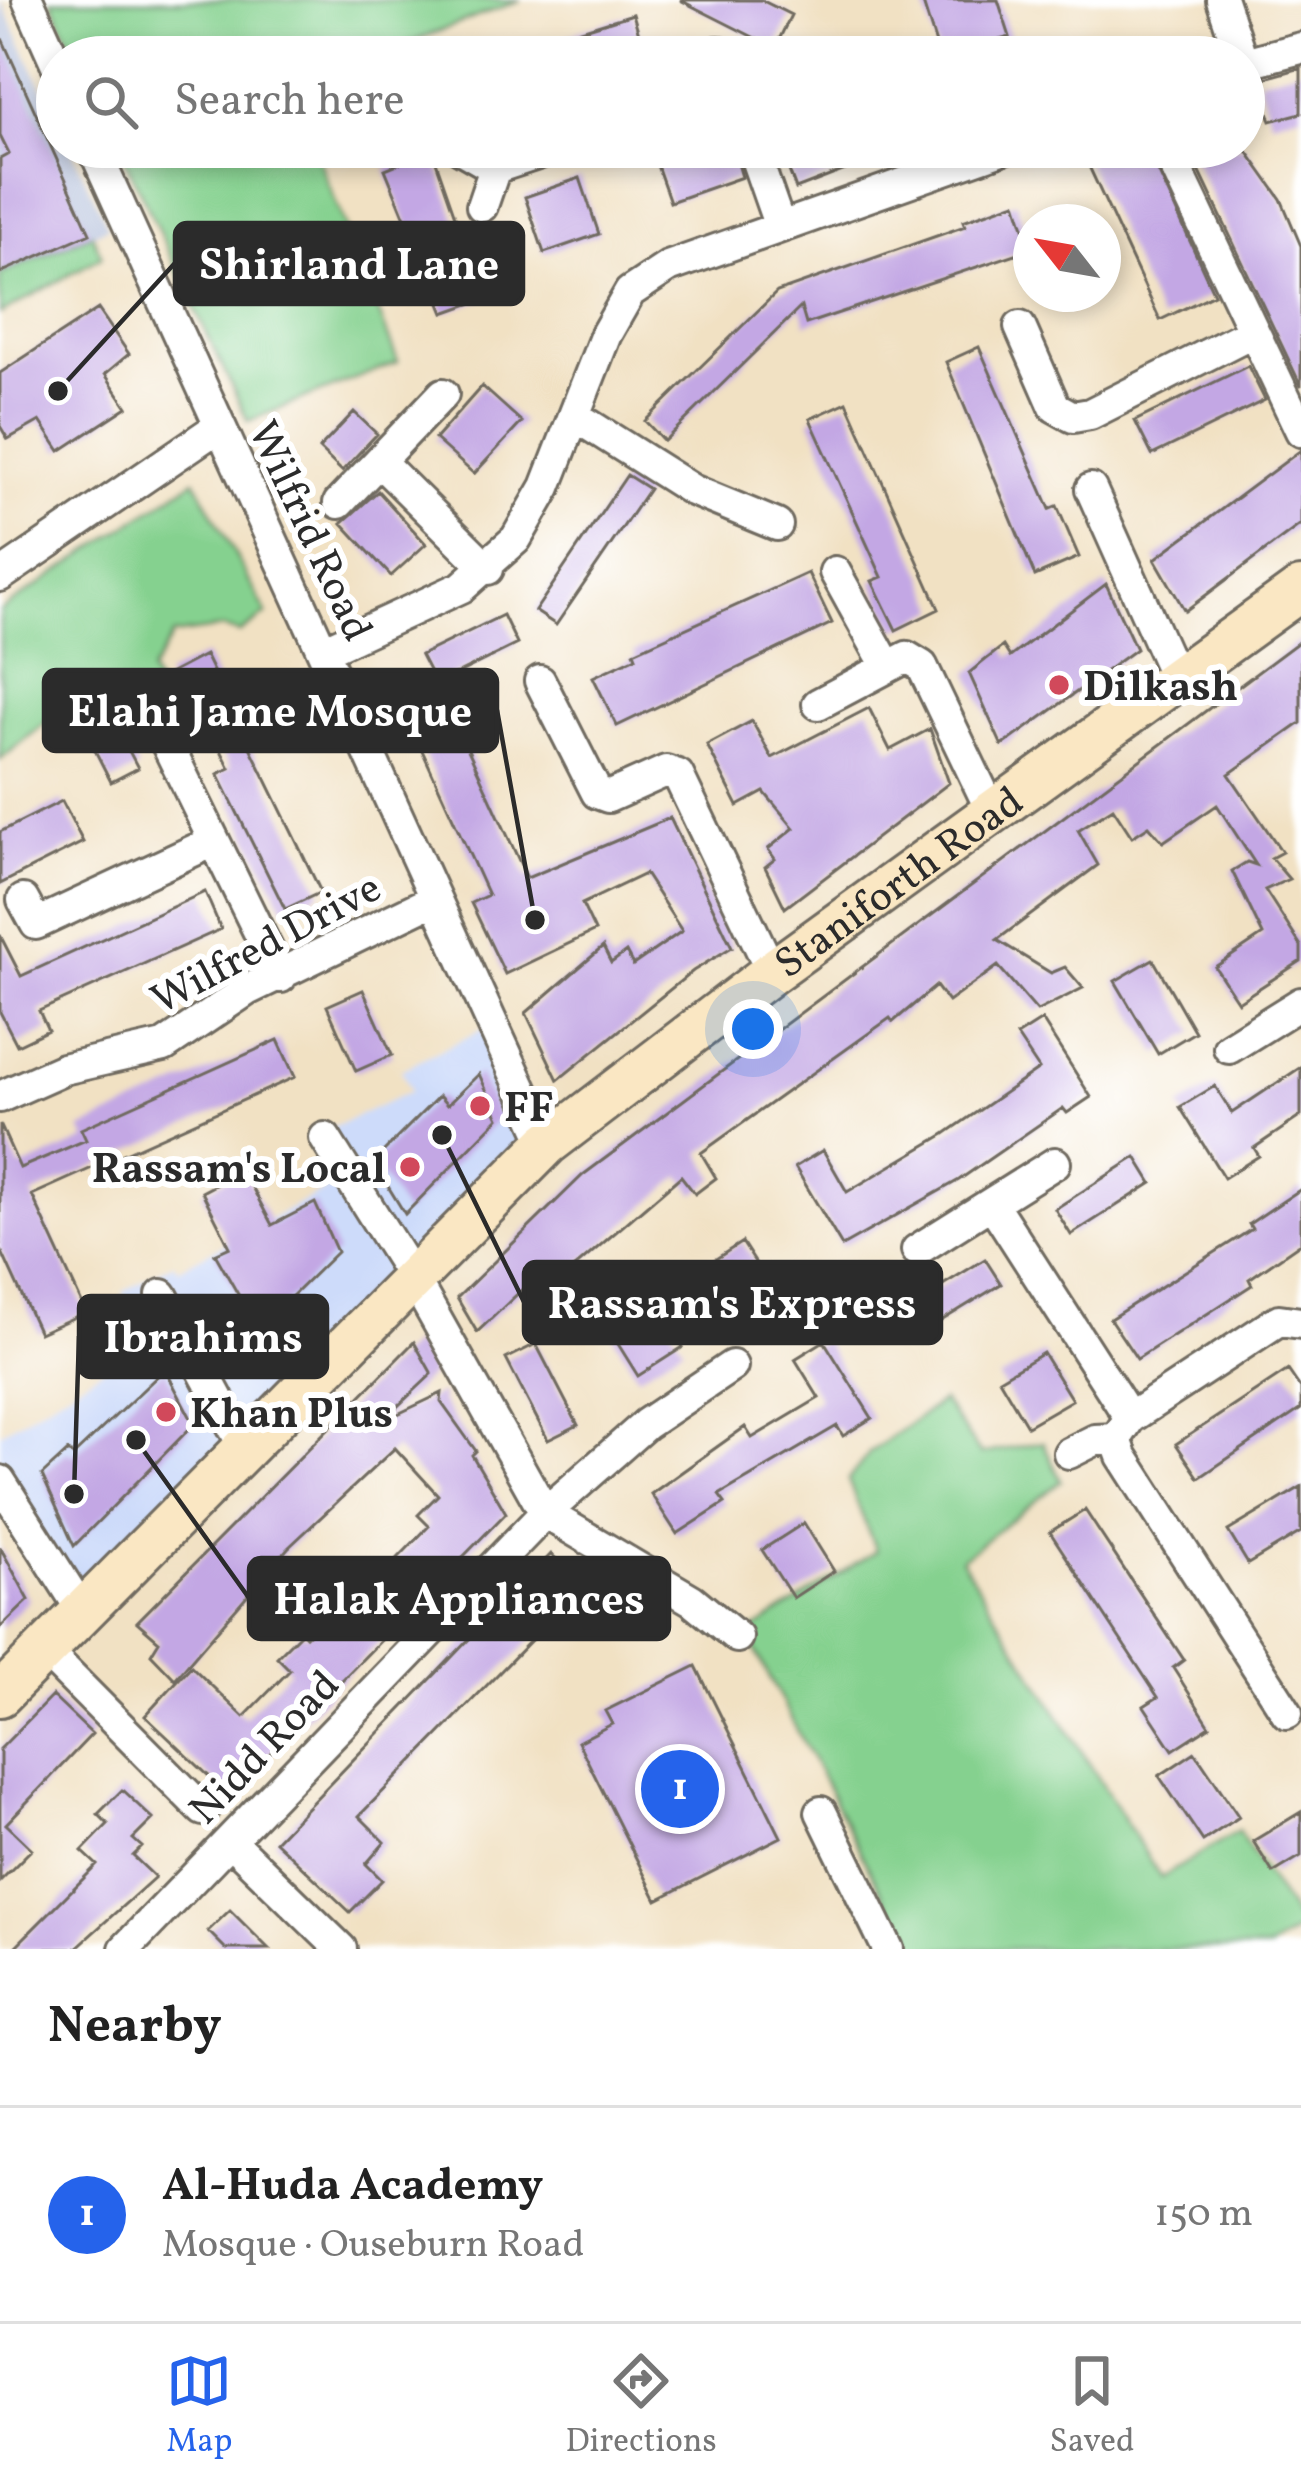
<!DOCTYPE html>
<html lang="en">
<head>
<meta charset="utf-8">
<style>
	:root { --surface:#fff; --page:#f2f2f2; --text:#222; --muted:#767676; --line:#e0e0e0; --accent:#2563eb }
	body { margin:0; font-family:Vollkorn,serif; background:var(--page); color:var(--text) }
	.compass { position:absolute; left:1013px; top:204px; width:108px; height:108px; border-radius:50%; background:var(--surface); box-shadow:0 6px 18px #0003; rotate:301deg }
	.you { position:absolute; left:753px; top:1029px; width:42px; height:42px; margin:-30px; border:9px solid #fff; border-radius:50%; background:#1a73e8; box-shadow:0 0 0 18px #1a73e833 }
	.badge { display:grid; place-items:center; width:78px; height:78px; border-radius:50%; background:var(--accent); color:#fff; font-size:39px; font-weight:700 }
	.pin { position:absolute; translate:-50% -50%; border:6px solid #fff; box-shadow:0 3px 12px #0006 }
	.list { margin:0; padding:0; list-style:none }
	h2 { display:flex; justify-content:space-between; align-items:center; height:156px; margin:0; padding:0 48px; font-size:51px }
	h2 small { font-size:39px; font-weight:400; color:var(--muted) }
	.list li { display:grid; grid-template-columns:78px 1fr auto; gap:36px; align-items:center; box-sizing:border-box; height:216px; padding:0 48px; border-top:3px solid var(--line) }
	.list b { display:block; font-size:45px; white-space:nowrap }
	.list p { margin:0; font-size:39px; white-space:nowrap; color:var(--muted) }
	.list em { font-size:39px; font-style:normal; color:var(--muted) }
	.icon { flex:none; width:66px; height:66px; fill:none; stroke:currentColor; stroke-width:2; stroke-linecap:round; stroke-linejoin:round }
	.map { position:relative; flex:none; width:1301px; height:1949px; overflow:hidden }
	.search { position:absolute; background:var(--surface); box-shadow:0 6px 18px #0003; left:36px; right:36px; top:36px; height:132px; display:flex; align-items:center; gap:30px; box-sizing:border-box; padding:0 42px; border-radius:66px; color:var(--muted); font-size:45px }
	.sheet { height:372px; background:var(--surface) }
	nav { display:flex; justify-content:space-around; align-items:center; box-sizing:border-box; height:168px; border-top:3px solid var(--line); background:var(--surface); font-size:33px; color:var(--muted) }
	nav a { display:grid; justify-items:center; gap:6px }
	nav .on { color:var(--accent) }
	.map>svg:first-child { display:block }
	.built { fill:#cddbfa }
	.industrial { fill:#b9c5de }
	.green { fill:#85d18f; stroke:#587e5d; stroke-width:3 }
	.building { fill:#c3a7e4 }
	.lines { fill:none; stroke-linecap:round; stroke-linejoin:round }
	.street-casing { stroke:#706b60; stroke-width:36 }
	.secondary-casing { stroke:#706b60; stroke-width:48 }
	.street { stroke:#fff; stroke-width:30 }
	.secondary { stroke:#fae7c3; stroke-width:42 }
	.poi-dot { fill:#d1495b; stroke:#fff; stroke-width:4.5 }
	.labels { text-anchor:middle; stroke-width:12; stroke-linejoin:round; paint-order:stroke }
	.street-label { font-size:42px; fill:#2b2b2b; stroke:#fff }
	.poi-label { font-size:42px; font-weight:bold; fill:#2b2b2b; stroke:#fff; text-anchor:start }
	.leader { fill:none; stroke:#2b2b2b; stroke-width:4.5 }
	.callout-dot { fill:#2b2b2b; stroke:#fff; stroke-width:4.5 }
	.callout { fill:#2b2b2b; stroke:#2b2b2b; stroke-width:4.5 }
	.callout-label { font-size:45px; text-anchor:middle; font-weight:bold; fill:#fff }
</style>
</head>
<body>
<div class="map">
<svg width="1301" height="1949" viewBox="0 0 1301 1949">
	<rect width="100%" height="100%" fill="#fff"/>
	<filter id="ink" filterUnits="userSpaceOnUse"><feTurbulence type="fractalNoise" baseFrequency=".00833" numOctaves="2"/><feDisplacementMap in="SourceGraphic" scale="24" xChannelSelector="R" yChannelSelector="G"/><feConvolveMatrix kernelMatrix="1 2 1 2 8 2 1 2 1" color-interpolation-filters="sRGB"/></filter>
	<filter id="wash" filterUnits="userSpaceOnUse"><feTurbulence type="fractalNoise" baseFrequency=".004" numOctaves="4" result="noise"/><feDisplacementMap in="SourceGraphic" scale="48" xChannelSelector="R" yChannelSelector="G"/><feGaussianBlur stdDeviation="2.7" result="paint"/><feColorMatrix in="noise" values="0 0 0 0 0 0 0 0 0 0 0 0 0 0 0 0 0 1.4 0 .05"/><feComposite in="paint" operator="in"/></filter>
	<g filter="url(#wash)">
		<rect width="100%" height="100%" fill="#f1e1c3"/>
		<path class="built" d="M491,1025l56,119 -466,465 -81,-128v-48l147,-92 -25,-49 52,-29 4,6 171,-92 -26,-45 88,-41 -10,-21z"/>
		<path class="industrial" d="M1,0l56,119v28h13l38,80 -108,51z"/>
		<path class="green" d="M51,0h470l-149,57h-294z
			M119,147h195l84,215 -150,59z
			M92,234l10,22 -102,58v-39z
			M195,480l72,134 -27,19 -17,-5 -50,7 -23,38 6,11 -24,12 -7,-6 -38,-1 -87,71v-149z
			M942,1401l39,53 62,-12 18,39 -100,78 200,319 77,-47 63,97 -32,21h-358l-164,-315 129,-83 -28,-71 22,-28z"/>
		<g id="blocks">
			<path class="building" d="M680,0h81l30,15 -16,33z
				M922,0h76l12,37 -70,20z
				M633,14l13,43h-120l52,-26z
				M0,34l90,199 -90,40v-114l9,-5 -9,-18z
				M1301,68v45l-30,8 -13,-41z
				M682,147h51l9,30 -72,25 -16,-45z
				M780,147h119l1,2 -104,40z
				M1114,147h33l67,147 -54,26 -74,-160z
				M1188,147h56l37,52 20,47v140z
				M432,150l41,118 16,-6 11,31 -56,20 -59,-144z
				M580,178l19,56 -55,19 -19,-56z
				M1016,202l15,47 -225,75 -5,-17 -137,134 -19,-20 132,-129 188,-66 -2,-5z
				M98,309l31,45 -24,20 22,33 -67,44 -20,-30 -32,18 -8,-13v-53z
				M979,347l71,162 7,-3 22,51 -44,19 -89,-214z
				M1248,366l17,34 -113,55 -17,-34z
				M482,386l40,36 -48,52 -39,-35z
				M847,402l92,207 -43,21 -24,-49 10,-4 -72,-158z
				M354,412l23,22 -35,37 -23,-22z
				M1301,450v74l-116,87 -30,-52z
				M627,475l22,14 -93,136 -21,-14z
				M378,491l48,53 -35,32 -49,-53z
				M808,573l24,50 -215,103 -24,-49 43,-20 -2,-5z
				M1106,584l30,65 -134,97 -33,-73 34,-27 7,11z
				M503,615l14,29 -81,40 -15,-29z
				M1301,640v83l-72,51 53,78 -11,6 18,21 -24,11 36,56v15l-63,41 -23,-35 48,-32 -31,-64 15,-9 9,3 -39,-60 -54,37 -14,-16 -17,11 -19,-29 -35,22 20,35 -101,75 54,33 14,-6 18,21 -46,23 -39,-45 -50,36 -12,-16 -43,36 -3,-4 -189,135 15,25 -21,16 -14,-18 -143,123 -11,-14 -50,47 -20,-34 126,-123z
				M205,655l116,237 -36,17 -67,-135 12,-6 -35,-69 -14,7 -16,-30z
				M118,699l14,29 -12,6 18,34 -27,14 -32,-63z
				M869,708l21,42 40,-21 19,54 -164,125 -20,-41 10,-8 -7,-10 26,-21 -30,-36 -26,14 -31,-61 45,-24 20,37z
				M459,730l68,148 143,-60 62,129 -39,24 -135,109 -32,-67 77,-66 8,16 15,-11 7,13 49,-34 -37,-57 -63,30 13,27 -90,43 -34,-71 17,-8 -67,-147z
				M62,801l21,41 -83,42v-52z
				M205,892l16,37 -182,82 9,19 -31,15 -17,-33v-77l21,41z
				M1153,959l42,73 -37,22 -43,-73z
				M363,990l29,65 -36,16 -29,-65z
				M1042,1020l49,77 -24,16 -4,-5 -104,72 -117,66 -47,-79 28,-17 24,42 98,-58 94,-65 -22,-33z
				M278,1040l17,37 -263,118 54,117 -47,21 -39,-85v-124l20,44 66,-28 -5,-11z
				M1301,1067v49l-47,32 5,8 -35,22 -44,-71 35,-21 17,27z
				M479,1074l20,44 -94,96 -32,-52 66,-66 8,9z
				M1136,1157l16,26 -81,52 -16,-26z
				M243,1170l29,55 43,-22 22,49 -104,102 -24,-29 30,-29 -24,-42 15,-7 -28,-55z
				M1301,1189v54l-52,36 3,6 -115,74 -27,-40 142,-90 -3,-5z
				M742,1242l25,39 -27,17 -8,-12 -38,25 -17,-27z
				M985,1259l16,25 -81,50 -16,-25z
				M657,1307l26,40 -45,29 -25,-40z
				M824,1341l48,77 -29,18 -6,-10 -118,69 6,8 -48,31 -26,-40 94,-67 7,11 67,-40 -24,-39z
				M414,1342l18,32 -51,48 61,-29 -1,9 35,49 -4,4 34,58 -277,282 -84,-79 46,-50 53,51 46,-47 -13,-13 25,-25 4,4 58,-60 9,8 56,-58 -11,-11 20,-20 -43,-47 -107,100 -113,131 -24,-25 8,-13 -22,-19z
				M536,1344l42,81 -30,15 -42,-81z
				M1043,1353l29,47 -45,26 -28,-47z
				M165,1369l29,55 -120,122 -32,-71 26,-24 5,5z
				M1288,1370l13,19v20l-102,69 -23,-34z
				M1301,1487v45l-53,32 -20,-33z
				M1085,1510l99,150 -11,8 37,58 -37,24 -29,-44 14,-9 -108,-165z
				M804,1523l30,48 -41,27 -31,-48z
				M0,1547l29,53 -29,28z
				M551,1554l34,31 -226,231 26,26 -19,22 16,16 -32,32 -75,-71z
				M696,1666l85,171 -124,63 -79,-158 34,-18 -7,-13z
				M52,1696l40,38 -86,90 26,25 -32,32v-132z
				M1195,1752l44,65 -36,24 -44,-65z
				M122,1790l31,29 -20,20 9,8 -9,9 22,21 -80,72h-62l84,-84 -15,-14 26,-27 -10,-10z
				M1301,1812v44l-28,17 -20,-32z
				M230,1910l39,39h-43l-18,-18z"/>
		</g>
	</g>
	<g filter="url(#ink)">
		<use href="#blocks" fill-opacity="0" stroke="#706b60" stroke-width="3"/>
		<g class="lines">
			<g class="street-casing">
				<path id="street" d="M28,0l29,65
					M1222,0l19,57
					M718,52l1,5
					M795,57h4
					M1244,63l57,-15
					M93,147l454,997
					M752,147l28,80
					M1166,147l135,284
					M460,148l35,20 -13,38
					M495,168l64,-21
					M1020,327l35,80 18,10 17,-3 160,-81
					M575,416l117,74 85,35
					M380,462l108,107
					M1091,489l86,192
					M339,503l104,-109
					M835,572l52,94
					M0,576l218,-149
					M323,651l139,-64 54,-48 30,-52 60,-153 24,-42 38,-25 339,-120
					M540,681l57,112 11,4 58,-26 12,4 94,197
					M818,704l89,-47 15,9 70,146
					M157,724l124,253
					M23,900l13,24 176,-82
					M1229,1048l72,-45
					M0,1097l63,-28 101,-23 83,-56 186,-90
					M325,1138l88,140 132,235 147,87 45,37
					M993,1205l137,213
					M917,1250l138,-87
					M162,1295l82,152
					M1116,1439l6,17 165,257
					M1069,1453l26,-13 21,-1 14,-21 149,-98 22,3
					M0,1481l81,128
					M44,1650l159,160
					M821,1812l67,137
					M230,1841l111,108
					M125,1949l420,-436 101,-89 86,-58"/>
			</g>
			<g class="secondary-casing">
				<g id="secondary">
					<path id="s1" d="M0,1695l547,-551 225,-172 529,-383"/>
				</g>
			</g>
			<use href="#street" class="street"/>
			<use href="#secondary" class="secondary"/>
		</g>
	</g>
	<g class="poi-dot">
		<circle cx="1059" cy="685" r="12"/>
		<circle cx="480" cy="1106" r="12"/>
		<circle cx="410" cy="1167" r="12"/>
		<circle cx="166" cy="1412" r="12"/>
	</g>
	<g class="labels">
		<g class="street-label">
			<text transform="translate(312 530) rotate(65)" y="15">Wilfrid Road</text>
			<text dy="15" stroke="none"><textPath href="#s1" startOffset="1215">Staniforth Road</textPath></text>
			<text transform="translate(265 942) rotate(-28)" y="15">Wilfred Drive</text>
			<text transform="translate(263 1746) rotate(-46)" y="15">Nidd Road</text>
		</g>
		<g class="poi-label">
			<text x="1083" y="700">Dilkash</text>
			<text x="504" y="1121">FF</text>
			<text x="386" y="1182" text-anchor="end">Rassam's Local</text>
			<text x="190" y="1427">Khan Plus</text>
		</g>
	</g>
	<path class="leader" d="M58 391L175 263M535 920L497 710M442 1135L524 1302M74 1494L79 1336M136 1440L249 1598"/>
	<g class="callout-dot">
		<circle cx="58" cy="391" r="12"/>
		<circle cx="535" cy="920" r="12"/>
		<circle cx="442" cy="1135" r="12"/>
		<circle cx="74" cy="1494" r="12"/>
		<circle cx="136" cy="1440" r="12"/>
	</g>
	<g class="callout">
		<rect x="175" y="223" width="348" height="81" rx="12"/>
		<rect x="44" y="670" width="453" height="81" rx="12"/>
		<rect x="524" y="1262" width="417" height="81" rx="12"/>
		<rect x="79" y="1296" width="248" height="81" rx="12"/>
		<rect x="249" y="1558" width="420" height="81" rx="12"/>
	</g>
	<g class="callout-label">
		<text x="349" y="279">Shirland Lane</text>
		<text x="270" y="726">Elahi Jame Mosque</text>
		<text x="732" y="1318">Rassam's Express</text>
		<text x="203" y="1352">Ibrahims</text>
		<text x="459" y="1614">Halak Appliances</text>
	</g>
</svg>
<svg class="compass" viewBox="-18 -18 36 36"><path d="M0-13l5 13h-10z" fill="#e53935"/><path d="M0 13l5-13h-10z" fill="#767676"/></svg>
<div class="you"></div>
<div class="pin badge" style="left:680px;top:1789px">1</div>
<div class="search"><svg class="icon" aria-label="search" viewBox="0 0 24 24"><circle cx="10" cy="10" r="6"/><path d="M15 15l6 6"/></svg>Search here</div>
</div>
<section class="sheet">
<h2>Nearby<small></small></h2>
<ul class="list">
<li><span class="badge">1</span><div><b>Al-Huda Academy</b><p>Mosque · Ouseburn Road</p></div><em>150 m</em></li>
</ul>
</section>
<nav>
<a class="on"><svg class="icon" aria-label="map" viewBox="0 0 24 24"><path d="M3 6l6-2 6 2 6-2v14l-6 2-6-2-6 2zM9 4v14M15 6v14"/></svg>Map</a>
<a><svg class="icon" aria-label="directions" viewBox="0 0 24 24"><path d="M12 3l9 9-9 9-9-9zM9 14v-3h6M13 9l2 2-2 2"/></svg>Directions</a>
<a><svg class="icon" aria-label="saved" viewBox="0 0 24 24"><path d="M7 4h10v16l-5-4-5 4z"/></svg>Saved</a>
</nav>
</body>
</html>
